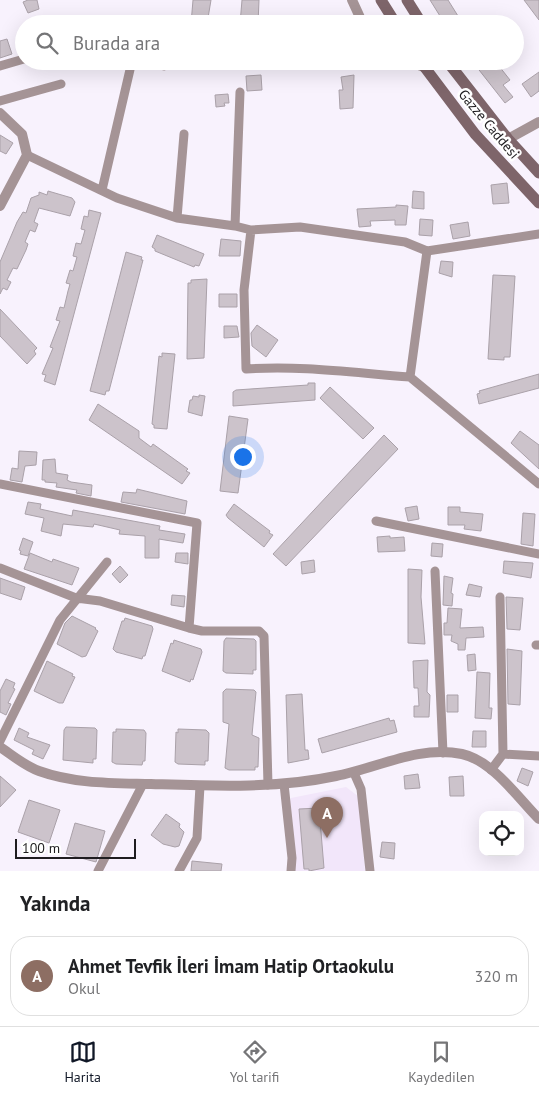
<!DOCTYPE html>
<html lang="tr">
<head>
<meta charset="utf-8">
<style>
	:root { --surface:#fff; --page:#f6f6f6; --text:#202124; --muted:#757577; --line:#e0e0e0; --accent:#111827 }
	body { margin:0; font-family:"PT Sans",sans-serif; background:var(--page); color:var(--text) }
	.controls { position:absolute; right:15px; bottom:15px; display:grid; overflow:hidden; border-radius:10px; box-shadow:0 5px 20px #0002 }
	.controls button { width:45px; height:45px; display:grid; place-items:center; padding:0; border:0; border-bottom:1px solid var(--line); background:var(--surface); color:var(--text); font:25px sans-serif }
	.scale { position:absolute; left:15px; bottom:12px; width:121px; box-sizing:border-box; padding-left:5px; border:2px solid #1f1d20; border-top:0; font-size:14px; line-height:18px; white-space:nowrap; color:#1f1d20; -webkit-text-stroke:4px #fff; paint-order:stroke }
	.you { position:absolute; left:242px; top:456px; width:18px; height:18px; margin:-12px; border:4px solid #fff; border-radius:50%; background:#1a73e8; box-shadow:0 0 0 8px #1a73e833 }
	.badge { display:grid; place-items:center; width:32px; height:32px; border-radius:50%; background:var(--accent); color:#fff; font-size:16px; font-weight:700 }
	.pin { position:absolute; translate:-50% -41px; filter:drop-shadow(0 1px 2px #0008) }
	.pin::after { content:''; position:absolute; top:26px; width:18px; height:15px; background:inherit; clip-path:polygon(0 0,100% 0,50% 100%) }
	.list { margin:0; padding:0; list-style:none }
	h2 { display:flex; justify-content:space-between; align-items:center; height:65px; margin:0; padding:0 20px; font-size:21px }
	h2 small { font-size:16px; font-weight:400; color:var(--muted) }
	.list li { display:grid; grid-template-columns:32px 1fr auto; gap:15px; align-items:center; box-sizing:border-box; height:80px; margin:0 10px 10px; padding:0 10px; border:1px solid var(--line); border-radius:20px }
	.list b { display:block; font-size:19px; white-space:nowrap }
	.list p { margin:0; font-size:16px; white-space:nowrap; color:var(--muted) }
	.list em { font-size:16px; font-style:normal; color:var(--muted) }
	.icon { flex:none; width:28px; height:28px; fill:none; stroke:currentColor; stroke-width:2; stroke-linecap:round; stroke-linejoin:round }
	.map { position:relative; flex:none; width:539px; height:871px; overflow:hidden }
	.search { position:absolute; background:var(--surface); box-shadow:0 5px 20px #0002; left:15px; right:15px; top:15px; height:55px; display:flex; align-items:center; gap:12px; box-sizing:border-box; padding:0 18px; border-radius:28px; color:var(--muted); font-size:19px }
	.sheet { height:155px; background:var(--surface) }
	nav { display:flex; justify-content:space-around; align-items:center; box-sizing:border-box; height:70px; border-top:1px solid var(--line); background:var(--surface); font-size:14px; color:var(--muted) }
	nav a { display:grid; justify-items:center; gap:2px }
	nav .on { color:var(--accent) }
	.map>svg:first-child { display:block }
	.education { fill:#f2e6fa }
	.building { fill:#ccc3cb; stroke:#aaa1a9 }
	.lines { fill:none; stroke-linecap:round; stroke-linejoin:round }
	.minor { stroke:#a59496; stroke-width:9 }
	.tertiary { stroke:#a59496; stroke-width:10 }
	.secondary { stroke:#7e656a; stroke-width:11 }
	.labels { text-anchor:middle; stroke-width:5; stroke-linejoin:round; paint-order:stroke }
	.street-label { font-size:14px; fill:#1f1d20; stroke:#fff }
</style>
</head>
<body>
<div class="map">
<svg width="539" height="871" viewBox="0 0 539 871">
	<rect width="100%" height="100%" fill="#f8f2fd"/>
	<path class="education" d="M346,787l13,10 6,74h-70l-6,-66 2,-7z"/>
	<path class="building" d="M28,0h9l2,9 -11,4 -5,-11z
		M193,0h18l-4,24h-16z
		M242,0h17l-1,24h-18z
		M430,0h18l15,24h-18z
		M524,0h15v20z
		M7,39l5,15 -12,4v-17z
		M472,61h23l15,19 -7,5 10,12 -8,6z
		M539,72v19l-8,6 -9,-13z
		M261,75l1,15 -15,1 -1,-15z
		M354,75l-1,33 -13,1 -1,-19h4l-2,-13z
		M228,94l1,9h-5l1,3 -9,1 -1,-12z
		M0,135l13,8 -7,11 -6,-3z
		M507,183l2,20 -16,1 -2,-19z
		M48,191l24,7 3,4 -5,14 -31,-8 -5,14 4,2 -3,8 -5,-2 -5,12 3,2 -2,6 -9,19 -4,-1 -6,12 4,2 -4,8 -4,-2 -3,6v-32l17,-40 6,-10 3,1 5,-15 8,-3v-3l8,3z
		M413,191l11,1v17l-12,-1z
		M396,205l12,1 -2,19h-11v-5l-25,1 1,5 -12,1 -2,-18 39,-2z
		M89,210l12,3 -46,172 -11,-4 2,-6 -4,-1 11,-26 -3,-1 10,-26 -4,-1 4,-13 4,1 4,-17 2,-7 -4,-1 4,-13 3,1 4,-14 -4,-1 3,-13 5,1 4,-14 -4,-1 3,-13 4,1z
		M420,219l13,1 -1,16 -13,-1z
		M468,222l2,14 -17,3 -3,-14z
		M157,235l47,19 -5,12 -4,-1 -1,2 -39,-16v-2l-3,-2z
		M221,239l20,2 -1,15h-21z
		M126,252l16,5 -1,3h2l-34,131h-3l-1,4 -15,-4z
		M441,261l12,1 -1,15 -13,-4z
		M493,275l22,1 -5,81h-6v3l-16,-1z
		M207,279l-3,79 -17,1 1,-76h3v-3z
		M219,294h18v13h-18z
		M0,309l37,39 -3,3 2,3 -9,10 -27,-28z
		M257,325l21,15 -12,17 -14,-11 -1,-13z
		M224,326h13l2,11 -15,1z
		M162,353l13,1 -8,75 -13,-1v-3l-2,-1 7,-68 3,1z
		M539,374v14l-60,16 -2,-10 3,-1 -1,-2z
		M308,383h7v17l-82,6v-14l3,-2 72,-5z
		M330,387l44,41 -11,11 -43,-41z
		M199,395l6,1 -3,20 -14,-4 2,-12h2l1,-4 6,1z
		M98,404l41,27v7l12,9 2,-3 35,25 -2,2 4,2 -8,11 -93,-64z
		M229,416l19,3 -10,74 -18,-2z
		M520,431l19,14v24l-28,-26z
		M384,435l14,14 -112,117 -13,-12z
		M19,451l18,1 -1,13 -11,1 -3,16 -12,-2 2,-12 6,1z
		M55,459l1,14 12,2 -1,5 4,2 21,3 -1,11 -15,-3 1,-3 -21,-3 1,-4 -12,-1v-2h-3l1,-20z
		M137,489l50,12 -2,13 -64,-12 2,-10 13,1z
		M28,502l13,2 -1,5 32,7 1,-6 87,16 -1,4 26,4 -2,9 -24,-4v19h-14v-22l-26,-2 1,-4 -26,-6 -1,3 -30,-3 -2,12 -20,-5 3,-13 -19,-4z
		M234,504l36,27 -1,2 4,2 -9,12 -36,-29 -2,-3z
		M417,506l2,13 -11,2 -3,-13z
		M448,507h12v5l23,2 -2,17 -17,-2 1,-4h-17z
		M523,513l12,1 -2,32 -12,-2z
		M390,536v2l14,-1 1,14 -27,1 -1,-15z
		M23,538l10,4 -5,14 -8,-2 1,-3 -2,-1z
		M432,543l11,1 -1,13 -11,-1z
		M30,553l22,9 1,-3 26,9 -7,17 -48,-16z
		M176,553h12v11l-13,-2z
		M314,560l1,12 -13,2 -1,-12z
		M504,561l29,2 -2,15 -28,-5z
		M120,566l8,9 -8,8 -8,-9z
		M408,569l14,1 -1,27 4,47 -17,-1z
		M444,576l9,2 -2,15 2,1 -1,12 -9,-1z
		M0,578l25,9 -4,13 -21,-7z
		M469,584l13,3 -2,10 -14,-2z
		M172,595l13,1 -1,11 -13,-2z
		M506,597l17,1 -3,32 -13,-1z
		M448,608l14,1 -2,19 23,-1 1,10 -18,1 -1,12h-7v-6l-7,-3 1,-6h-8v-12h3z
		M72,616l24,12 -1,1 3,2 -12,25 -4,1 -25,-13 8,-21z
		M125,618l27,8 1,3 -8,27h-2l-1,3 -26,-7 -3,-3 9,-28h2z
		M226,638l28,1 2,2v29h-3v4l-27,-1 -3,-2 1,-30z
		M174,640l27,9 1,3 -9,28 -2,-1 -1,3 -28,-11 9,-28 2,1z
		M507,649l15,2 -2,54 -12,-1z
		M475,654l1,16 -8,1 -1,-16z
		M428,660l-1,32 3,3 -1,22h-15v-11h5l-1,-18h-4l-1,-27z
		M47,661l26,13 -1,2 3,1 -12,26h-4l-25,-12z
		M477,672l13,1 -1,35h3l-1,11 -16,-1z
		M6,679l9,4 -2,5 2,1 -7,14 3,1 -5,11 -6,-3v-21z
		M226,689l28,1 2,2 -4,43 7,3 -1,29h-3v3h-26l-4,-2 4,-44 -6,-2v-30z
		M302,694l3,56h3l1,9 -21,4 -2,-68z
		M447,695h11v17h-11z
		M389,718l1,3 4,-1 3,12 -75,21 -4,-14z
		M66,727l29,1 2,2 -1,29h-3v4l-30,-3 1,-30z
		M19,728l10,5 -2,4 23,8 -7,14 -11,-5 2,-4 -20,-10z
		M116,729l28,1 2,3 -1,28h-2l-1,4 -26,-1 -4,-2 1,-30h3z
		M178,729l28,1 3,3 -1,28h-3v4l-27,-1 -3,-2 1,-30 2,1z
		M473,731h13v16h-14z
		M522,768l11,4 -5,14 -11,-5z
		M418,774l2,14 -15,1 -1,-13z
		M0,776l16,14 -16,17z
		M463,776l1,20h-14l-1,-19z
		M29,800l31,10 -11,33 -31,-11z
		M319,808l5,60 -15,3v-2h-5l-5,-60z
		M166,814l14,10 -1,3 5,5 -5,14 -4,1 -12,-3 -12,-9z
		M75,823l30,8 -9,31 -30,-8z
		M382,842l13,1 -1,16 -14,-2z
		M192,861l30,3 -1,7h-30z"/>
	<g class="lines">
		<path class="minor" d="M144,61l20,5
			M0,66l24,-7
			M0,101l61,-17
			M27,155l90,43 60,20 58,8 16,4 49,-3 105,15 22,9 112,-17
			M102,190l30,-129
			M177,218l7,-84
			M235,226l5,-134
			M251,230l-7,60 2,79c55,-4 109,4 164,8
			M427,251l-17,126 129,107
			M0,484l197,39 -8,105
			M376,521l163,33
			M0,568l76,30 24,3 89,27 13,3h57l5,5 4,149
			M435,571l8,182
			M536,645h3
			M0,741l60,-121 47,-58
			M503,754l36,2
			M491,770l12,-16 -3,-157
			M354,773l7,16 9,82
			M284,784l8,74 -1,13
			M98,871l45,-87
			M179,871l18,-33 3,-52"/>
		<path class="tertiary" d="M352,0l11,24
			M408,61l16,6
			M0,113l22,21 5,21 -27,51
			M508,139l31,-17
			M0,747c12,8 25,19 39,24 36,13 75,12 112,13 62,2 124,5 185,-8 42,-8 82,-31 126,-22 31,7 56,44 77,65"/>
		<path class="secondary" d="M381,0l15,24
			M407,0l15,24
			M420,61l55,73 64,69
			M447,61l61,78 31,34"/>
	</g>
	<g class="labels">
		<g class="street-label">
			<text transform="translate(489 124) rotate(50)" y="5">Gazze Caddesi</text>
		</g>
	</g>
</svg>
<div class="controls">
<button><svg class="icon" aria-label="locate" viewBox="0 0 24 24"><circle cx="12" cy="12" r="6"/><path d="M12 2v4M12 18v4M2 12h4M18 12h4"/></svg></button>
</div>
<div class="scale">100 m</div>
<div class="you"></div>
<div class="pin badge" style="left:327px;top:838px;background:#8d6e63">A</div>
<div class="search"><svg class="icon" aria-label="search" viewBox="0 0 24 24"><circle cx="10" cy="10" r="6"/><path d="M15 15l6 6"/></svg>Burada ara</div>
</div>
<section class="sheet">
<h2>Yakında<small></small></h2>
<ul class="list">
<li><span class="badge" style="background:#8d6e63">A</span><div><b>Ahmet Tevfik İleri İmam Hatip Ortaokulu</b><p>Okul</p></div><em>320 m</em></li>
</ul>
</section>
<nav>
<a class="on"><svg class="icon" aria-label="map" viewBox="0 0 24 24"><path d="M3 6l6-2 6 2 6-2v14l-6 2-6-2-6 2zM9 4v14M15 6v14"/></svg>Harita</a>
<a><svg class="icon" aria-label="directions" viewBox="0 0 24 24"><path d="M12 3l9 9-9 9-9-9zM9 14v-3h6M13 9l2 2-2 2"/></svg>Yol tarifi</a>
<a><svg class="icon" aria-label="saved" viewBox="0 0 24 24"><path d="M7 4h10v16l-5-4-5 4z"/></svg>Kaydedilen</a>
</nav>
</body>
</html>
